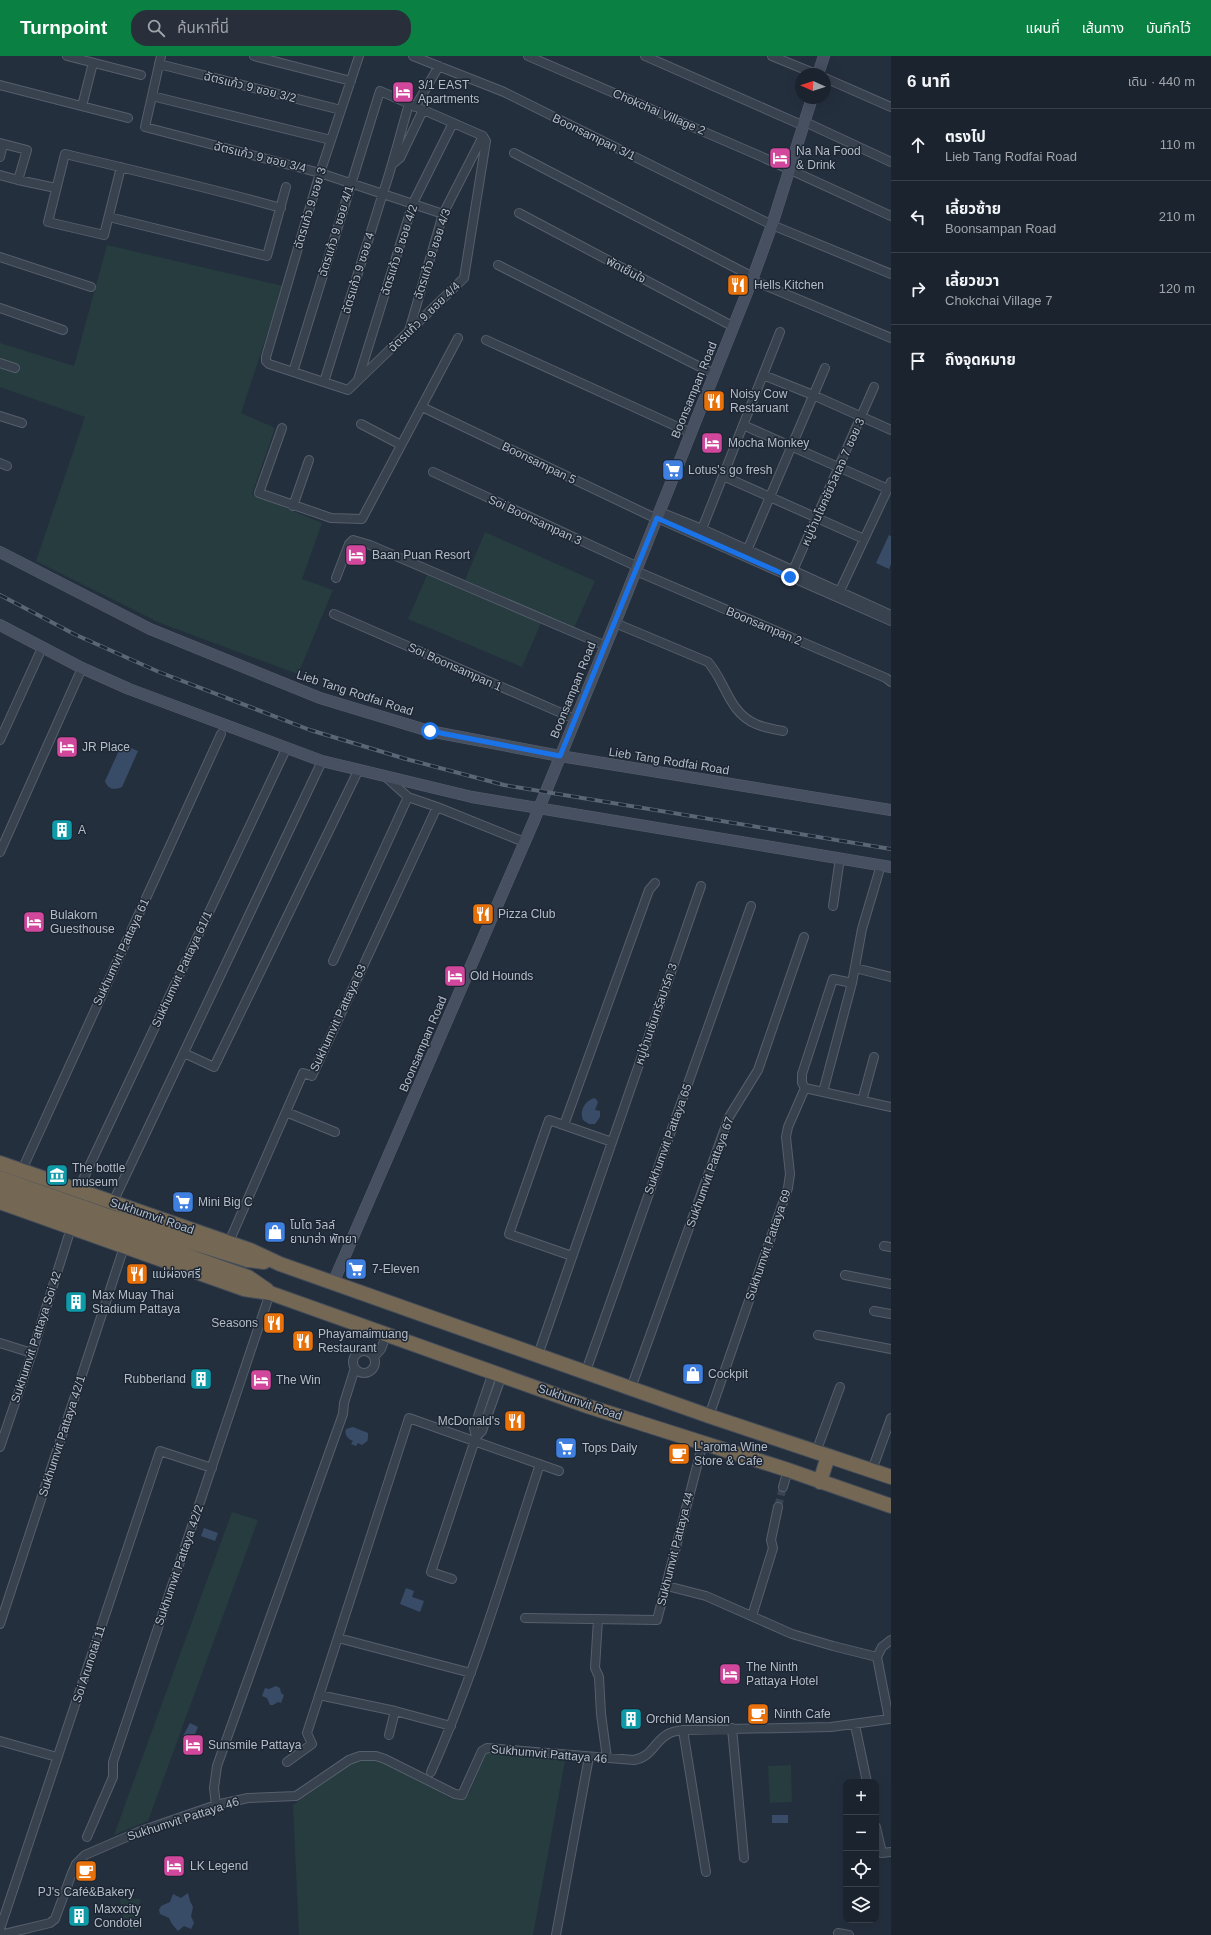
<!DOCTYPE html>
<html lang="th">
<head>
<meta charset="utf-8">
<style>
	:root { --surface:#1b232e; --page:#282f3a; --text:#f1f3f6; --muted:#a0a4aa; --line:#39404a; --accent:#0b8043 }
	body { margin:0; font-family:Helvetica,"Noto Sans Thai",sans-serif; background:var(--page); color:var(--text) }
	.controls { position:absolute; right:12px; bottom:12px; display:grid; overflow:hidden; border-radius:8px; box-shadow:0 4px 16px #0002 }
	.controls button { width:36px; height:36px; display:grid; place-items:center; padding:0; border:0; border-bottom:1px solid var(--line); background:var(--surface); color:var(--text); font:20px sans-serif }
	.compass { position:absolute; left:795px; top:12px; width:36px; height:36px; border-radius:50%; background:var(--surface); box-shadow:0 4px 16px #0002; rotate:273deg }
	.stop { position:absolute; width:12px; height:12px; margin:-9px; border:3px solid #1a73e8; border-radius:50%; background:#fff }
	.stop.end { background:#1a73e8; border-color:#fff; box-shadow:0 1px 4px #0008 }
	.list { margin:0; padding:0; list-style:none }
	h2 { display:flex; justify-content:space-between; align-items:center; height:52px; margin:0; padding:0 16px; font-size:17px }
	h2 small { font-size:13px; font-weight:400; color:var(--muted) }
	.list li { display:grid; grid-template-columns:26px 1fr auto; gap:12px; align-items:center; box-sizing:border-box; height:72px; padding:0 16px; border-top:1px solid var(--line) }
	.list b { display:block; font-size:15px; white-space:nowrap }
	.list p { margin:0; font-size:13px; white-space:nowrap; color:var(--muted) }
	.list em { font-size:13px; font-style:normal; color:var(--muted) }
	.icon { flex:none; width:22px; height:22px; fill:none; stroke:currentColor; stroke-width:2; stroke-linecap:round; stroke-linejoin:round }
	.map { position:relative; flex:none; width:891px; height:1879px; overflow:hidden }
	header { display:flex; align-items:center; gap:24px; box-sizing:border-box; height:56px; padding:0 20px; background:var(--accent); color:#fff }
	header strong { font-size:19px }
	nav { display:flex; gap:22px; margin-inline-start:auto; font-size:14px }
	.search { width:280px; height:36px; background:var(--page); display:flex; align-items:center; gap:10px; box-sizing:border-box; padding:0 14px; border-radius:16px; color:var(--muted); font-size:15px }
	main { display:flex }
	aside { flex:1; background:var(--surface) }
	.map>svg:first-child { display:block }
	.green { fill:#263c3f }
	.water { fill:#394c67 }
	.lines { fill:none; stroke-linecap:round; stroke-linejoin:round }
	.street-tunnel { stroke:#3a4453; stroke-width:8; stroke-dasharray:8 4; stroke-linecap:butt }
	.street-casing { stroke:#565f6c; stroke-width:10 }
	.secondary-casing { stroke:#565f6c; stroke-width:12 }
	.highway-casing { stroke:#434c59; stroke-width:16 }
	.street { stroke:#38414e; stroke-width:8 }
	.secondary { stroke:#465061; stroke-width:11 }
	.highway { stroke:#746855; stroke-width:14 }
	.rail-casing { stroke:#5a6575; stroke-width:4 }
	.rail { stroke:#1d2633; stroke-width:2.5; stroke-dasharray:8; stroke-linecap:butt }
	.route { stroke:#1a73e8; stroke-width:5 }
	.labels { text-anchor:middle; stroke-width:3; stroke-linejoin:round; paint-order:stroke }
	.poi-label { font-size:12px; fill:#b4bcc9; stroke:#1d2633; text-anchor:start }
	.street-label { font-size:12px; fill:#b4bcc9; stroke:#1d2633 }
</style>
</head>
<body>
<header>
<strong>Turnpoint</strong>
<div class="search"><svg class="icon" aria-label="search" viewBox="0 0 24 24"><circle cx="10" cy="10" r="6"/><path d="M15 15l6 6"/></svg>ค้นหาที่นี่</div>
<nav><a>แผนที่</a><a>เส้นทาง</a><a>บันทึกไว้</a></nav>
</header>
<main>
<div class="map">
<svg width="891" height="1879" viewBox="0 0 891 1879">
	<rect width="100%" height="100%" fill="#242f3e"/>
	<path class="green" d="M107,189l176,41 -42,127 34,15 -23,66 70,29 -20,56 31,11 -35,84 -138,-51 -124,-62 49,-144 -85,-30v-44l74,23z
		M485,476l110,49 -21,47 -109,-48z
		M427,519l114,48 -19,44 -114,-48z
		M232,1456l26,8 -110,301 -34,14z
		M486,1696l79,9 -32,174h-234l-6,-130 60,-43 11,-4h13l75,41 11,1 7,-8z
		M791,1709l1,37 -22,1 -2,-37z
		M120,1843h20l-1,30 -15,1z"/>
	<path class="water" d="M889,479l2,1v28l-2,5 -13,-6z
		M122,688l16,7 -16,36c-7,3 -14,3 -17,-6z
		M595,1042l3,4 -3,8 5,1v6l-5,7h-6l-6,-4c-4,-9 2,-20 12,-22z
		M260,1319l7,2 -5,14 -7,-3z
		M353,1371l15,6c0,10 0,7 -6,12l-4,-2 -2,3 -5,-2 2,-3c-5,-2 -9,-6 -7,-12z
		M204,1472l14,5 -3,8 -14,-5z
		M406,1532l8,3 -2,6 12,4 -4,11 -20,-8z
		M276,1630l4,2 1,5 3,2 -3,8 -3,-1 -5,3h-3l-3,-7 -5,-2 3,-8 4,1z
		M190,1667l8,4 -6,14 -9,-5z
		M772,1759h16v8h-16z
		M188,1837l2,8 3,6 -2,9 3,7 -3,6 -7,-3 -6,5 -6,-7 -3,-6 -9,-4 -1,-4 2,-4 9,-4 3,-8 8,4z"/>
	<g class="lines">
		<path class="street-tunnel" d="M778,1451l5,-20"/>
		<g class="street-casing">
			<path id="street" d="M67,0l74,19
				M161,0l-16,71 175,46 123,41
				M254,0l97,25
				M359,0l-39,117 -54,184v4l3,3 79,26 116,-112 22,-137 -3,-5
				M413,0l91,36 268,133 119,49
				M528,0l232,100 131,60
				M645,0l159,70
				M772,0l44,18
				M159,8l182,46
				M825,22l66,29
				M0,29l128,33
				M152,40l179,44
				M82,50l11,-43
				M415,51l24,-41
				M805,66l86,40
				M0,87l27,7 -9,30 -18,-5
				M514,97l239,124
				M0,101l3,-13
				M394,107l6,-5 23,-48
				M121,111l-17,68 -56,-13 17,-68c72,17 145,34 216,54
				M18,124l38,8
				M519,157l215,114
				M109,161l158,39 19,-69
				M0,201l91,30
				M498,209l216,109
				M752,224l139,58
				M0,252l63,22
				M409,275l34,-117 40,-78
				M486,284l205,93
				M0,307l15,5
				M293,316l87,-281 103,45
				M763,319l50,20 78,35
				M358,324l55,-177 40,-80
				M324,326l59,-189c10,-29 17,-59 26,-89
				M422,351l235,112
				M0,360l22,7
				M361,368l40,21
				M743,369l145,64
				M282,372l-23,65 72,25 31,1 96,-181
				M0,407l7,3
				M433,416l205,95
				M723,420l141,63
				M293,450l16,-46
				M660,456l42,17 189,86
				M657,462l234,103
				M700,478l80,-202
				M746,497l79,-185
				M636,515l250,107 5,4
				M791,519l83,-188
				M336,522l13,-34 4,-4 17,5 236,101
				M837,541l54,-115
				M334,558l241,105
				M615,567l93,39c18,20 20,50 48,62 8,4 18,5 27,7
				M0,684l42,-92
				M387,722l21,19 29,10 87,35
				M0,796l82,-184
				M833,850l7,-48
				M333,905l75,-164
				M855,912l36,9
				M184,997l30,14 144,-296
				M805,1032l-3,-5v-9l31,-95 19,4
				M805,1032l86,19
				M823,1036l29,-109 10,-54 19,-64
				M862,1045l12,-44
				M286,1056l49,20
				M564,1069l85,-235 6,-7
				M22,1114l199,-436
				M78,1134l208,-441
				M113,1146l209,-441
				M229,1186l74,-169 9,3 125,-269
				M884,1190l7,1
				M572,1200l-63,-22 40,-114 63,22
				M845,1219l46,9
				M874,1255l17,3
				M818,1279l73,14
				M0,1287l32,10
				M353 1306a11 11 0 1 1 22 0a11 11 0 1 1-22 0Z
				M538,1299l163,-469
				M374,1301l7,-8 5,-13
				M586,1315l165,-465
				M631,1332l98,-271 29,-47 46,-133
				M709,1360l79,-228 2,-14 -4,-37 2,-10 17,-39
				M476,1381l-2,-9 19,-56
				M0,1391l32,-94 39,-125
				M816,1396l24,-65
				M872,1414l19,-52
				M783,1431l5,-17
				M452,1523l-21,-7 45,-135 6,-6 20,-56
				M667,1530l39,10 86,38 41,12 44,11
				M752,1560l21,-68 -2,-8 7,-33
				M525,1562l132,2 46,-177
				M598,1563l-3,49 4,9 2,37 6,44
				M0,1568l124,-377
				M338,1582l133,35
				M319,1639l76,16 56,15
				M855,1669l12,57
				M732,1672l12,130
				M683,1674l23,142
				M389,1679l6,-24
				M0,1685l57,16
				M287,1706l25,-18 -5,-11 102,-315 150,53
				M431,1716c44,-99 75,-205 109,-308
				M216,1749l-2,-17 3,-22 126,-352 1,-11 11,-35
				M876,1771l6,26 9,-1
				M87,1781l26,-60v-15l157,-469
				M0,1873l160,-478 52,17
				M838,1877l11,2
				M0,1879l50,-12 5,-4 17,-46 4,-9 9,-9 53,-23 78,-27 32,-7 48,-2 53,-36 11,-4h16l9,3 70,35 7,1 20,-44 5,-3 147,12c19,-3 21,-21 36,-27 4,-2 9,-2 13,-3l148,-3 58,-8 -12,-62 5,-10 9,-7
				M556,1879l33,-178"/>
		</g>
		<g class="secondary-casing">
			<path id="secondary" d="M818,18l6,-18
				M0,496l150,77 170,69 109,33 131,25 331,54
				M0,569l82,43 47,21 193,72 150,36 419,70
				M333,1227l200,-460 82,-200 137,-343 20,-55 40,-127"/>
		</g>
		<g class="highway-casing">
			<path id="highway" d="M0,1107l250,87 30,14 429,152 182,61
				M0,1122l114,40 134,42 16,2
				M0,1134l248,87 19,13
				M0,1146l244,87 26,4 317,113 201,64 103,36
				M820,1426l8,-26"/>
		</g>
		<use href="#street" class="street"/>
		<use href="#secondary" class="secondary"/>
		<use href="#highway" class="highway"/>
		<g class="rail-casing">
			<path id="rail" d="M0,539l74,39 85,38 151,58 96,29 98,26 387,64"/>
		</g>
		<use href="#rail" class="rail"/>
	</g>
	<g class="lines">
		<path class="route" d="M430,675l130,25 97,-238 133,59"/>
	</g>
	<defs>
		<g id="hotel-square" transform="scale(1.15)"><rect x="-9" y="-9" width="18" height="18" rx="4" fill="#d1479c" stroke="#1d2633"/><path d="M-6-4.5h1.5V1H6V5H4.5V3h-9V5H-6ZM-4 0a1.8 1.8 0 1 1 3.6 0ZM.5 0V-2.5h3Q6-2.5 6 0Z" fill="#fff"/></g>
		<g id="restaurant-square" transform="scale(1.15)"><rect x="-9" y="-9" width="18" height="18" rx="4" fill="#e8710a" stroke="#1d2633"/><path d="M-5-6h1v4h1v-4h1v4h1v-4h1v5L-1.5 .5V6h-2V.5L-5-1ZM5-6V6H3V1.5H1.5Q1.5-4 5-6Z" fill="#fff"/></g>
		<g id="supermarket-square" transform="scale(1.15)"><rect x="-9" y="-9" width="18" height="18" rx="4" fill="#3f7fe0" stroke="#1d2633"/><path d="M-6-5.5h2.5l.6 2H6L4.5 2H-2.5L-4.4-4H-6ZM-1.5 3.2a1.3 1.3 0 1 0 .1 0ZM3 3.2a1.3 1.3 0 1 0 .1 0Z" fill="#fff"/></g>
		<g id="building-square" transform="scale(1.15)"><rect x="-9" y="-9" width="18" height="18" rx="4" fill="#0f9aa8" stroke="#1d2633"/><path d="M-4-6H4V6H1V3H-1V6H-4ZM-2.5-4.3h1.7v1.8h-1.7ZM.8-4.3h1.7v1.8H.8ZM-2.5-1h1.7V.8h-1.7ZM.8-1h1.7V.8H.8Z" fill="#fff"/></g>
		<g id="museum-square" transform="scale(1.15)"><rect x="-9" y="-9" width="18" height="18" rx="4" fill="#0f9aa8" stroke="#1d2633"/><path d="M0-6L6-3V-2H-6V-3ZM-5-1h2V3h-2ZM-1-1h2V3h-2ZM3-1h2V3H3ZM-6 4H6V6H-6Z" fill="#fff"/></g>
		<g id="shop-square" transform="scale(1.15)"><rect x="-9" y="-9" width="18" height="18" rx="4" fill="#3f7fe0" stroke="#1d2633"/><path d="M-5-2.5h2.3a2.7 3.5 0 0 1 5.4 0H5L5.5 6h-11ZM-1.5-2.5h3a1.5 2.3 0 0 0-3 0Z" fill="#fff"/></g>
		<g id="cafe-square" transform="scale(1.15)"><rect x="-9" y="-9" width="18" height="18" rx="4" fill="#e8710a" stroke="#1d2633"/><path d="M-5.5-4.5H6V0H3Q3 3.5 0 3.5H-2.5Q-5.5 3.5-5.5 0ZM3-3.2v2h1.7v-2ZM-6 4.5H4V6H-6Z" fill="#fff"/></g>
	</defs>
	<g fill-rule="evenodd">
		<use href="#hotel-square" x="403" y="36"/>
		<use href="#hotel-square" x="780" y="102"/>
		<use href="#restaurant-square" x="738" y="229"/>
		<use href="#restaurant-square" x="714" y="345"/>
		<use href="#hotel-square" x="712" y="387"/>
		<use href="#supermarket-square" x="673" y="414"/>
		<use href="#hotel-square" x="356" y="499"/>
		<use href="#hotel-square" x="67" y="691"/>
		<use href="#building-square" x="62" y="774"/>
		<use href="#restaurant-square" x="483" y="858"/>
		<use href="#hotel-square" x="34" y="866"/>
		<use href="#hotel-square" x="455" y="920"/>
		<use href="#museum-square" x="57" y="1119"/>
		<use href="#supermarket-square" x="183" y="1146"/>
		<use href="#shop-square" x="275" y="1176"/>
		<use href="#supermarket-square" x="356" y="1213"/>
		<use href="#restaurant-square" x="137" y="1218"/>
		<use href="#building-square" x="76" y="1246"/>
		<use href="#restaurant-square" x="274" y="1267"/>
		<use href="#restaurant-square" x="303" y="1285"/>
		<use href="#shop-square" x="693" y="1318"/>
		<use href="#building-square" x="201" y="1323"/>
		<use href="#hotel-square" x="261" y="1324"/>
		<use href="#restaurant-square" x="515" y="1365"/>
		<use href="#supermarket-square" x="566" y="1392"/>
		<use href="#cafe-square" x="679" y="1398"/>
		<use href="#hotel-square" x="730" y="1618"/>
		<use href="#cafe-square" x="758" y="1658"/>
		<use href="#building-square" x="631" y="1663"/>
		<use href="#hotel-square" x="193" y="1689"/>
		<use href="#hotel-square" x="174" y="1810"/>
		<use href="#cafe-square" x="86" y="1815"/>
		<use href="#building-square" x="79" y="1860"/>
	</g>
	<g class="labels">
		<g class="poi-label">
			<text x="418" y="33">3/1 EAST<tspan x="418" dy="14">Apartments</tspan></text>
			<text x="796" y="99">Na Na Food<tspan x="796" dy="14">&amp; Drink</tspan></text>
			<text x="754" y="233">Hells Kitchen</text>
			<text x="730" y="342">Noisy Cow<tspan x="730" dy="14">Restaruant</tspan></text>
			<text x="728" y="391">Mocha Monkey</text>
			<text x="688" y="418">Lotus's go fresh</text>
			<text x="372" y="503">Baan Puan Resort</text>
			<text x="82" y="695">JR Place</text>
			<text x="78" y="778">A</text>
			<text x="498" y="862">Pizza Club</text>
			<text x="50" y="863">Bulakorn<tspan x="50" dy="14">Guesthouse</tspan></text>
			<text x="470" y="924">Old Hounds</text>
			<text x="72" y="1116">The bottle<tspan x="72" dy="14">museum</tspan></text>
			<text x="198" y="1150">Mini Big C</text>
			<text x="290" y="1173">โมโต วิลล์<tspan x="290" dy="14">ยามาฮ่า พัทยา</tspan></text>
			<text x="372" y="1217">7-Eleven</text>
			<text x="152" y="1222">แม่ผ่องศรี</text>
			<text x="92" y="1243">Max Muay Thai<tspan x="92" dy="14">Stadium Pattaya</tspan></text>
			<text x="258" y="1271" text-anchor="end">Seasons</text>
			<text x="318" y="1282">Phayamaimuang<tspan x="318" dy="14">Restaurant</tspan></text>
			<text x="708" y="1322">Cockpit</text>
			<text x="186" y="1327" text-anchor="end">Rubberland</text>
			<text x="276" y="1328">The Win</text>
			<text x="500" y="1369" text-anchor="end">McDonald's</text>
			<text x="694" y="1395">L'aroma Wine<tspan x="694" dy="14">Store &amp; Cafe</tspan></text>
			<text x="582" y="1396">Tops Daily</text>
			<text x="746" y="1615">The Ninth<tspan x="746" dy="14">Pattaya Hotel</tspan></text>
			<text x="774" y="1662">Ninth Cafe</text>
			<text x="646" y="1667">Orchid Mansion</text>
			<text x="208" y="1693">Sunsmile Pattaya</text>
			<text x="190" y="1814">LK Legend</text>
			<text x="86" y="1840" text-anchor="middle">PJ's Café&amp;Bakery</text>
			<text x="94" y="1857">Maxxcity<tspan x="94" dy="14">Condotel</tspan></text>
		</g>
		<g class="street-label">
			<text transform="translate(250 31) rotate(14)" y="4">ฉัตรแก้ว 9 ซอย 3/2</text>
			<text transform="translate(659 56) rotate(23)" y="4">Chokchai Village 2</text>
			<text transform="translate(594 81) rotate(26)" y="4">Boonsampan 3/1</text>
			<text transform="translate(260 101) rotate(14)" y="4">ฉัตรแก้ว 9 ซอย 3/4</text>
			<text transform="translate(310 152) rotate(-73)" y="4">ฉัตรแก้ว 9 ซอย 3</text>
			<text transform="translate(336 175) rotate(-73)" y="4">ฉัตรแก้ว 9 ซอย 4/1</text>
			<text transform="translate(399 194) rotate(-72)" y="4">ฉัตรแก้ว 9 ซอย 4/2</text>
			<text transform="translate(432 198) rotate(-72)" y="4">ฉัตรแก้ว 9 ซอย 4/3</text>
			<text transform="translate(626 214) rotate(28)" y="4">พัดเย็นใจ</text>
			<text transform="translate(358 217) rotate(-73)" y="4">ฉัตรแก้ว 9 ซอย 4</text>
			<text transform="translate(424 261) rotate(-44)" y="4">ฉัตรแก้ว 9 ซอย 4/4</text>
			<text transform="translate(694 334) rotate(-68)" y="4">Boonsampan Road</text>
			<text transform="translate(539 407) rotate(26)" y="4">Boonsampan 5</text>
			<text transform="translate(833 426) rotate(-66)" y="4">หมู่บ้านโชคชัยวิลเลจ 7 ซอย 3</text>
			<text transform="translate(535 464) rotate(25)" y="4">Soi Boonsampan 3</text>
			<text transform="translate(764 570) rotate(23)" y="4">Boonsampan 2</text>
			<text transform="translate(455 611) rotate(24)" y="4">Soi Boonsampan 1</text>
			<text transform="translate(573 634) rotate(-68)" y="4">Boonsampan Road</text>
			<text transform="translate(355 637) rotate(18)" y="4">Lieb Tang Rodfai Road</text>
			<text transform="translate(669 705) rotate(9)" y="4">Lieb Tang Rodfai Road</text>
			<text transform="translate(121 896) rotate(-65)" y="4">Sukhumvit Pattaya 61</text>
			<text transform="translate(182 913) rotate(-65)" y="4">Sukhumvit Pattaya 61/1</text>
			<text transform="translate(656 958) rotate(-71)" y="4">หมู่บ้านเซ็นทรัลปาร์ค 3</text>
			<text transform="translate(338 962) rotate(-65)" y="4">Sukhumvit Pattaya 63</text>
			<text transform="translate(423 988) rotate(-67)" y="4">Boonsampan Road</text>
			<text transform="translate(668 1083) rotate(-70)" y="4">Sukhumvit Pattaya 65</text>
			<text transform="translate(710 1116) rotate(-70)" y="4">Sukhumvit Pattaya 67</text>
			<text transform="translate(152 1160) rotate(19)" y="4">Sukhumvit Road</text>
			<text transform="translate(768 1189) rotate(-71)" y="4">Sukhumvit Pattaya 69</text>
			<text transform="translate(36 1281) rotate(-72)" y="4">Sukhumvit Pattaya Soi 42</text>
			<text transform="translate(580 1346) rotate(19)" y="4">Sukhumvit Road</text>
			<text transform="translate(62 1380) rotate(-72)" y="4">Sukhumvit Pattaya 42/1</text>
			<text transform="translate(675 1493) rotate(-76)" y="4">Sukhumvit Pattaya 44</text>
			<text transform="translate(179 1509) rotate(-71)" y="4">Sukhumvit Pattaya 42/2</text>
			<text transform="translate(89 1608) rotate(-72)" y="4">Soi Arunotai 11</text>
			<text transform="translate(549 1698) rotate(5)" y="4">Sukhumvit Pattaya 46</text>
			<text transform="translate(183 1763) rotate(-18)" y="4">Sukhumvit Pattaya 46</text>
		</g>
	</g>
</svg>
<div class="controls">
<button>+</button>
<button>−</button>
<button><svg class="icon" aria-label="locate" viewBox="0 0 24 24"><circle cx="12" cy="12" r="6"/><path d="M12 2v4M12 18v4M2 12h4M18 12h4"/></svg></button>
<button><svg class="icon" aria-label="layers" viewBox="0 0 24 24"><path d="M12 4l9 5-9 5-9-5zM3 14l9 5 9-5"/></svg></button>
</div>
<svg class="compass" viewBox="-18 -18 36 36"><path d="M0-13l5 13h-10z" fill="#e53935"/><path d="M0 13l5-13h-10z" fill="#a0a4aa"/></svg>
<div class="stop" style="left:430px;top:675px"></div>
<div class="stop end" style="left:790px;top:521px"></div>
</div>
<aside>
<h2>6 นาที<small>เดิน · 440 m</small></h2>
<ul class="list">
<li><svg class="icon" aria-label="ahead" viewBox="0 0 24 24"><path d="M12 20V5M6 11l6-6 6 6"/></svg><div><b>ตรงไป</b><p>Lieb Tang Rodfai Road</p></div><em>110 m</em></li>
<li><svg class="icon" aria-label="left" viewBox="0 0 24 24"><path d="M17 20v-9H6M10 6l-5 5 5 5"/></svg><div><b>เลี้ยวซ้าย</b><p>Boonsampan Road</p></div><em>210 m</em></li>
<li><svg class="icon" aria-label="right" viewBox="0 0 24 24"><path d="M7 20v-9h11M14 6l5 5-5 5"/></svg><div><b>เลี้ยวขวา</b><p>Chokchai Village 7</p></div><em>120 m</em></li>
<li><svg class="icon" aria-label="arrive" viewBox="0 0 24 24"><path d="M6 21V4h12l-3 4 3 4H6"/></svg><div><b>ถึงจุดหมาย</b></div></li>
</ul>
</aside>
</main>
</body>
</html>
